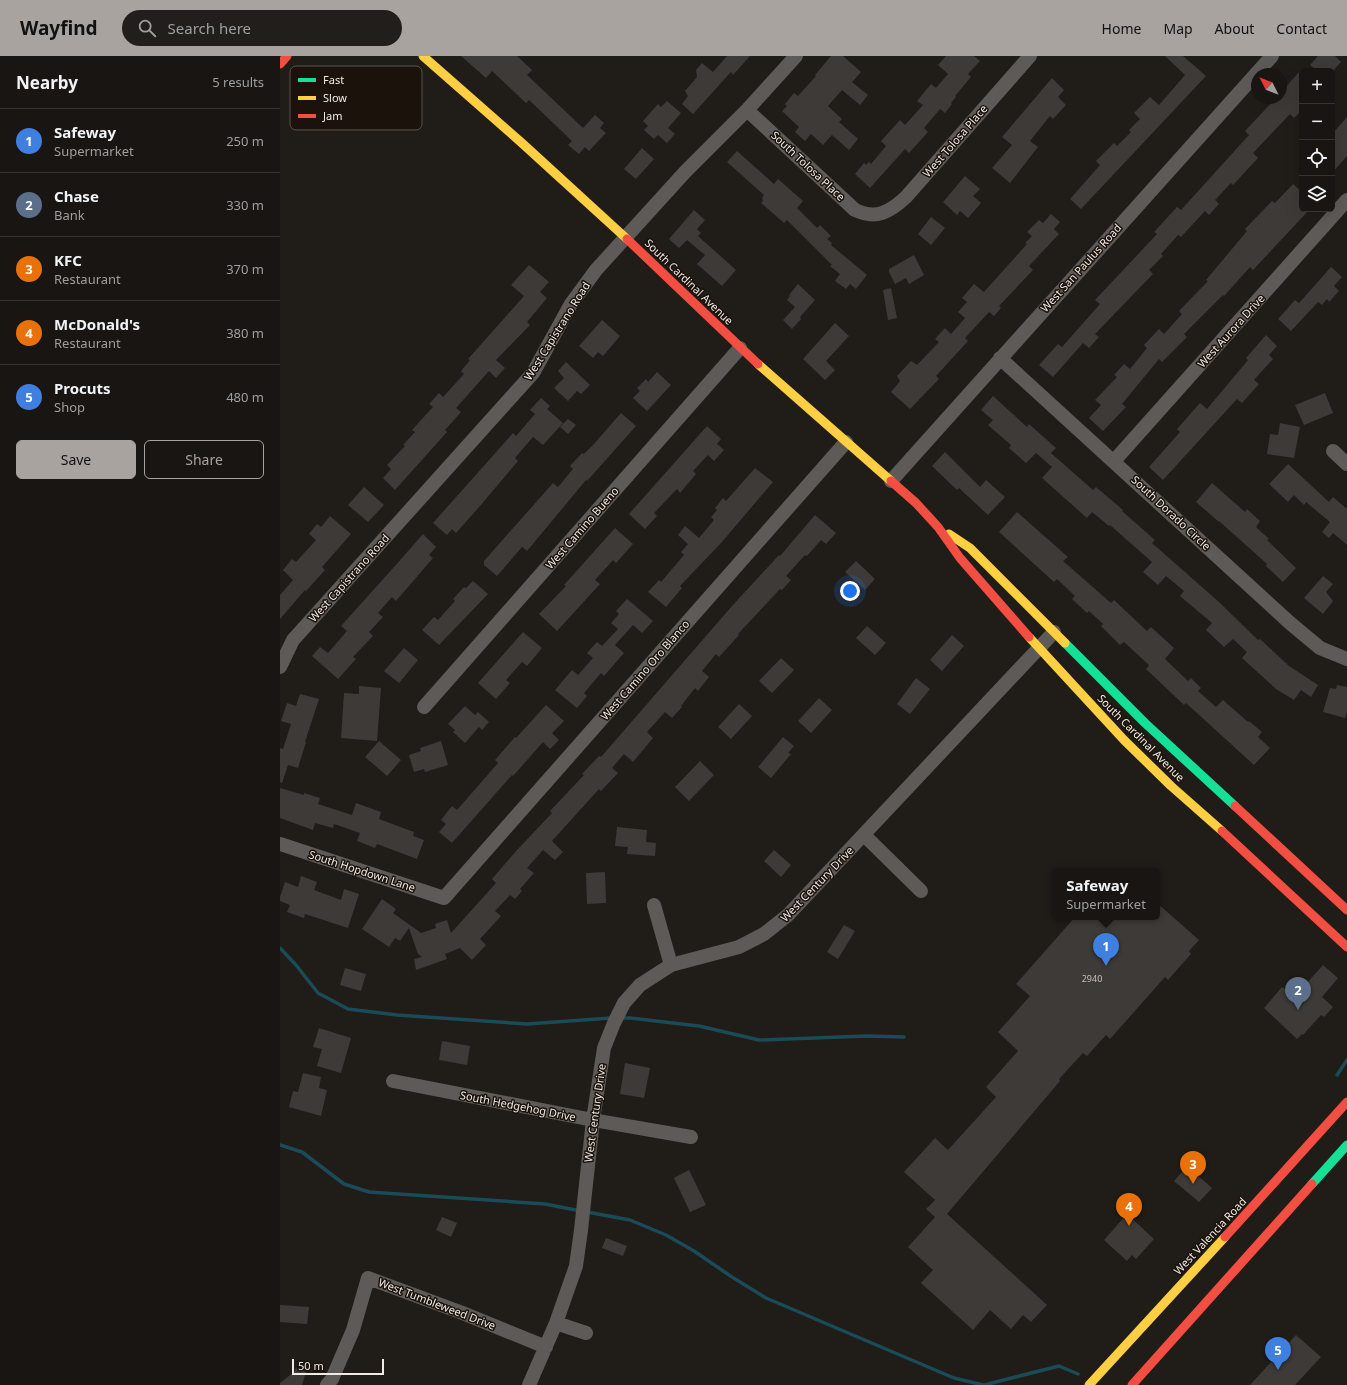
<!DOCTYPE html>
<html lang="en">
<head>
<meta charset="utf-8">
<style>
	:root { --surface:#181512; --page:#211e1b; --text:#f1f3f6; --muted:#9f9f9f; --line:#363432; --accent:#a8a39e }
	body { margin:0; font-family:"Noto Sans",sans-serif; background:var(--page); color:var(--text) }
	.controls { position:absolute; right:12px; top:12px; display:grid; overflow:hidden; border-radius:6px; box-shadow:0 4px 16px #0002 }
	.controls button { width:36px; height:36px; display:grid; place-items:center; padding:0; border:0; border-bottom:1px solid var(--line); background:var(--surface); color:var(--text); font:20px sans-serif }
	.compass { position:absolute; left:971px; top:12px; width:36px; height:36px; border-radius:50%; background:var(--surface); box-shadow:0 4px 16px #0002; rotate:312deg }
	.scale { position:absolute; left:12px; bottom:10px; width:92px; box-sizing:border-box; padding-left:4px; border:2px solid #f1ebe6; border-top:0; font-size:11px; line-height:14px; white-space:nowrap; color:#f1ebe6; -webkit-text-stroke:3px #1a120b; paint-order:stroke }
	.you { position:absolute; left:570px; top:535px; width:14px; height:14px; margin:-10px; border:3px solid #fff; border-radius:50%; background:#1a73e8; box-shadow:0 0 0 6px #1a73e833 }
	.badge { display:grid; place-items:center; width:26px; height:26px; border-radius:50%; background:var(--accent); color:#fff; font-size:13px; font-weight:700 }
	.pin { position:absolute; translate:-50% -33px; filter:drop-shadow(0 1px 2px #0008) }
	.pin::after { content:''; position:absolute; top:21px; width:14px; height:12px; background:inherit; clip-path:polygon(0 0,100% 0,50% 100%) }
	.popup { position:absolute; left:772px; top:812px; width:108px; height:52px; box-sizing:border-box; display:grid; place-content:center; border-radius:6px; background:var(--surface); filter:drop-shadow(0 1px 3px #0005); font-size:13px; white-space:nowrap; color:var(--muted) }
	.popup b { font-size:15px; color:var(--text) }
	.popup::after { content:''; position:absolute; left:50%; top:100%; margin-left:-8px; border:8px solid transparent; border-top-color:var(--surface) }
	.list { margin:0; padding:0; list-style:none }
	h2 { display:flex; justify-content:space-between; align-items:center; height:52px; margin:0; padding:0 16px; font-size:17px }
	h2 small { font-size:13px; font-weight:400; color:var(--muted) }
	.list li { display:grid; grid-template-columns:26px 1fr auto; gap:12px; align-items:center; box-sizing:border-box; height:64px; padding:0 16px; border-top:1px solid var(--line) }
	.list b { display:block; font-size:15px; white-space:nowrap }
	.list p { margin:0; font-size:13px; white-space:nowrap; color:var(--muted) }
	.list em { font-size:13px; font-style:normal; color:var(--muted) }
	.actions { display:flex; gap:8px; padding:12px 16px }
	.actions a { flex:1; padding:9px 0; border:1px solid var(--accent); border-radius:6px; text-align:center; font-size:14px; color:var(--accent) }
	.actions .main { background:var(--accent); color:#111 }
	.icon { flex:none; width:22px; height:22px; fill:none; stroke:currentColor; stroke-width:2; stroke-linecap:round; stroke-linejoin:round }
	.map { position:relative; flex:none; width:1067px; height:1329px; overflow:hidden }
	header { display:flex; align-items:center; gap:24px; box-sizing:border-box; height:56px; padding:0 20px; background:var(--accent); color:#111 }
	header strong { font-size:19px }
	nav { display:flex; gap:22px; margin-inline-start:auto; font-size:14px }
	.search { width:280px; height:36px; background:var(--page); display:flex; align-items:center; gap:10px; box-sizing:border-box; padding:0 14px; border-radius:22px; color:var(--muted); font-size:15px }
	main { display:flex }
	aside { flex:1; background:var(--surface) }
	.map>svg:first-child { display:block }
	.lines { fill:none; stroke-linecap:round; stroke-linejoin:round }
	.stream { stroke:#1a4b58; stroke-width:3.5 }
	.building { fill:#3e3a38 }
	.street { stroke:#5d5a57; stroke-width:14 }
	.fast { stroke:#16e098; stroke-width:9 }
	.slow { stroke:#ffcf43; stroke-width:9 }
	.jam { stroke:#f24e42; stroke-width:9 }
	.labels { text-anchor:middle; stroke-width:3; stroke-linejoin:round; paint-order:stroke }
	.number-label { font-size:9px; fill:#c4bfba }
	.street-label { font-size:11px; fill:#f1ebe6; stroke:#1a120b }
	.key { fill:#1a120b; stroke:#5a534d; stroke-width:1 }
	.key-label { font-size:11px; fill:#f1ebe6 }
</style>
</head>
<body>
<header>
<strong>Wayfind</strong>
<div class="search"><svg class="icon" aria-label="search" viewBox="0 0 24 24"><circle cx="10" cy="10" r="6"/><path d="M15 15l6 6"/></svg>Search here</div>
<nav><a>Home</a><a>Map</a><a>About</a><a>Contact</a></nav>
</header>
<main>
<aside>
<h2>Nearby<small>5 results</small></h2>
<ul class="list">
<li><span class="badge" style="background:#3f7fe0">1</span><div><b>Safeway</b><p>Supermarket</p></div><em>250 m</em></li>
<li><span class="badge" style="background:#5c6f8a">2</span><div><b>Chase</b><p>Bank</p></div><em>330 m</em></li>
<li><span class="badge" style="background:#e8710a">3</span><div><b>KFC</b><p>Restaurant</p></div><em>370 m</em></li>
<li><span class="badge" style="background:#e8710a">4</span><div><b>McDonald's</b><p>Restaurant</p></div><em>380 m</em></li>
<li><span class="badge" style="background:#3f7fe0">5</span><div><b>Procuts</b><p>Shop</p></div><em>480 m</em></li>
</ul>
<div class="actions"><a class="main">Save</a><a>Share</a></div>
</aside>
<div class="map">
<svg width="1067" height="1329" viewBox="0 0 1067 1329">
	<rect width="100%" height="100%" fill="#201c18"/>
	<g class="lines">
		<path class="stream" d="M0,892l16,17 22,28 30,16 49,6 130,9 84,-6
			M340,962h10l69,8 60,14 108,-4 37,1
			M1057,1019l10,-15
			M0,1089l22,7 42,32 25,8 176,12 36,7
			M307,1156l43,8 36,15 28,16 38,26 34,21 188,80 29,7
			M704,1329l75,-19 19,8"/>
	</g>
	<path class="building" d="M181,0h56l15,14 -5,5 56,53 12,-13 9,8 -4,5 6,5 -17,18 -4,-4 -6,7 -11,-9 4,-4 -43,-41 -3,3 -34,-32 -6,7z
		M447,0h23l-17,19 -2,-3 -38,42 -11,-10 6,-8 -3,-5 12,-14 -1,-7 6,-7 11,9z
		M551,0h12l18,16 -9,10 16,13 -8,10 -18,-15 -14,16 14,13 -3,3 19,17 -9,11 -17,-15 -9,10 -12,-11 -6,7 -10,-9 4,-5 -17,-16 5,-5 -2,-2 9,-11 4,3 18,-20 -1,-1z
		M666,0h28l6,5 -12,13 3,3 -16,19 1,1 -5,6 1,1 -7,9 -5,-4 -16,19 4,4 -19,21 -4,-4 -35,39 -15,-14 9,-11 2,2 3,-3 2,2 15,-18 -5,-5 19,-21 5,5 18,-20 -6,-4 14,-17 5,4 12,-14 -10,-9z
		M885,0h18l23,20 -125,133 -11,-10 30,-34 -4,-4 18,-18 3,3 14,-14 -2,-2 11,-11 -6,-6 16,-16 9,8 26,-30z
		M1038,0h17l6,6 -8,9h-16l-7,-6z
		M1022,13v41l-8,8 -4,-4 -37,39 5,5 -25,27 -2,-2 -16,17 4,4 -10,11 -4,-4 -24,26 -3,-2 -17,19 2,2 -14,14 4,4 -58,60 4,3 -10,11 -6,-5 -30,34 -14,-12 19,-21 4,3 38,-43 -5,-4 62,-66 -3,-2 23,-25 4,3 68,-75 -4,-4 31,-33h5v-6z
		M772,22l12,12 -6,7 8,8 -13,14 -3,-3 -20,25 8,6 -28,36 -18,-15 20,-23 -10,-8z
		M387,45l14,12 -13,15 7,6 -8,9 -9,-8 -4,4 -10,-9 4,-4 -5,-5 15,-17 3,3z
		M1067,61v39l-15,17v-39z
		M362,92l12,11 -18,20 -12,-10z
		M457,95l37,33 4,-5 25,22 -6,7 20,20 3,-3 11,11 -4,3 5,4 -1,2 36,30 -11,14 -6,-5 -4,5 -11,-8 5,-7 -10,-8 2,-1 -45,-45 -3,3 -23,-20 2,-2 -1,-3 2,-3 -37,-33z
		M685,120l15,13 -7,7 8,7 -13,15 -8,-7 -3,4 -14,-13z
		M1013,128l9,8v17h8l-57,61 -3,-3 -26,29 -1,-1 -39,39 3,3 -25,25 -3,-3 -37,45 4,3 -23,24 -14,-13 12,-13 -6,-5 22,-23 -3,-2 10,-11 6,5 17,-21 -3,-3 15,-16 5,5 18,-20 -3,-3 29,-30 -2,-1 41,-49 -2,-2 27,-28 3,2z
		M414,154l11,10 -8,9 4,4 -3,3 38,34 -14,16 -25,-22 8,-9 -18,-15 -8,8 -10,-9z
		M771,158l9,8 -6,7 5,5 -30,32 4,4 -34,36 2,2 -7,8 -5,-4 -24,26 3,3 -32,35 3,3 -29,30 -19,-17 9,-11 -3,-5 14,-15 6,4 22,-23 -4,-3 10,-11 6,6 14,-16 -7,-6 9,-10 -5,-4 12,-14 10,8 43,-48 -2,-1 7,-7 -5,-4 12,-12 4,3z
		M651,161l14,11 -14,17 -13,-11z
		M634,199l10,20 -15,9 -3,-6 -11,6 -6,-12v-3z
		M249,209l20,17 -9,10 7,6 -20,24 3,3 -34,35 9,8 -9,10 -7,-7 -33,37 5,4 -16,18 2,2 -52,58 -12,-12 8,-9 -4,-4 18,-19 -2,-1 12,-13 -3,-2 21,-23 -4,-3 10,-11 4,4 21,-23 -3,-3 9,-11 -2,-1 56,-63 -13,-11z
		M1051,211l11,10 -8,9 5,5 -10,11 -2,-3 -5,6 -4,-3 -27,29 -13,-12 17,-19 4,3z
		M518,228l17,16 -15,17 1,2 -9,10 -9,-9 12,-13 -8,-7 3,-4 -1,-1z
		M611,232l6,30 -9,2 -5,-30z
		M322,264l18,16 -17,20 -5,-4 -5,6 -14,-12z
		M555,267l14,13 -23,25 9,9 -10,10 -22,-21z
		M986,279l11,11 -8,9 4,4 -19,21 5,4 -17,19 -5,-4 -74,81 -14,-13 31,-35 -3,-3 23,-26 7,6 41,-49 -2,-2z
		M286,306l24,23 -9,9 -4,-3 -9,10 -14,-13 10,-10 -6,-7z
		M377,316l14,13 -24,26 -14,-13 7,-7 -3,-3 9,-9 2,3z
		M1045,337l8,20 -29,12 -9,-20z
		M713,340l34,31 2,-3 27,24 -5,5 42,37 3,-3 27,23 -1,1 33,29 -3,3 67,59 39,38 2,-1 29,27 29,19 -7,12 -10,-7 -7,10 -18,-11 -34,-31 5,-6 -14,-13 -9,8 -18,-17 6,-7 -32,-27 4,-5 -18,-15 -8,9 -15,-13 9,-10 -42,-37 -1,1 -17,-14 -5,6 -45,-40 10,-11 -16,-14 -10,10 -17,-15 2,-3 -23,-20 5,-5 -12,-10z
		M261,342l9,8 -3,3 16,14 -20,22 -10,-8 -18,21 3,3 -38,45 -24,27 -4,-4 -5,6 -14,-12 80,-90 3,3 19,-22 -5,-4z
		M341,357l15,13 -49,55 -1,-1 -59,71 -5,-4 -25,29 -13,-11v-4l69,-78 5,4 15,-18 -3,-3 12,-13 2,1 9,-9z
		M288,363l8,6 -8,9 -8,-7z
		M1000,367l20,4 -6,31 -27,-4 3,-20 8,1z
		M427,370l14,13 -4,5 7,6 -10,11 -6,-6 -15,16 3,3 -16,19 -3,-4 -23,24 3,3 -12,13 -16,-15z
		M665,396l35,35 6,-7 19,17 -17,18 -29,-27 -2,2 -25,-24z
		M1008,408l41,38 4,-5 14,12v36l-14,-12 -4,5 -7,-6 8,-10 -24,-20 -2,3 -10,-10 -6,7 -19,-18z
		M475,412l18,14 -52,61 -41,43 2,2 -16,19 -18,-15 11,-12 2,2 23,-27 -3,-3 7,-8 -10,-9 7,-9 14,12 15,-18 -3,-3 6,-7 -2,-2 8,-10 3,3z
		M932,427l33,29 2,-3 13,12 -4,6 13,12 -2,1 29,28 -13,14 -17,-16 1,-2 -48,-43v1l-23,-20z
		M84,431l20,18 -16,17 -20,-17z
		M737,456l51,45 -5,4 48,42 3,-3 33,31 4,-4 23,21 -9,11 23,22 3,-3 10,10 -3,3 18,16 7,-7 25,22 1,-1 13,11 -4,5 12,11 -16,17 -68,-62 -2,2 -38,-36 3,-4 -25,-23 -4,3 -19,-19 2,-2 -14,-13 -2,2 -15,-14 3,-3 -18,-17 -3,3 -55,-50z
		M535,459l21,18 -10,11 -5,-4 -14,16 -2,-1 -19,21 5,4 -9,10 -2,-1 -42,45 1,1 -20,22 -3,-3 -14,17 7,6 -11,14 -3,-3 -14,18 1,1 -10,11 -7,-6 -18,20 6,6 -20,24 -9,-8 -12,14 6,5 -17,18 -2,-2 -47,52 11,11 -8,8 -12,-10 -16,18 7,5 -14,16 2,2 -7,8 -5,-4 -15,16 6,5 -21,23 6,6 -14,15 -12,-12 -15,6 2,5 -31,11 -2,-11 8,-2 -4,-3 -9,-26 -9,13 -5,-3 -6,9 -27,-18 20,-30 14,10 -3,4 28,20 15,-5 -1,-4 12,-4 4,13 45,-50 -4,-4 25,-29 35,-37 -2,-2 34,-36 -2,-1 17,-18 2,1 131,-151 47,-51 1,1z
		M50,460l21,18 -29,33 3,3 -19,21 -1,-1 -25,29v-24l13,-15 -10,-10 9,-11 4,3 20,-22 -7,-6 8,-10 4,3z
		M335,472l18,16 -17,19 -3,-3 -18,20 5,4 -43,47 -18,-17 27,-28 -2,-1z
		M143,478l13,13 -7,8 4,3 -37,43 -4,-4 -14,16 5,4 -14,15 4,4 -20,21 3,2 -18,20 -26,-23 8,-9 8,6 19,-22 -6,-5 53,-59z
		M576,505l19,18 -10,11 -20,-18z
		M1043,520l10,8 -7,8 7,9 -10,13 -19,-16z
		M193,525l15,13 -49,51 -17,-15 12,-13 4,3 17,-19 -2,-2 11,-12 2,1z
		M347,543l26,22 -11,12 -9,-8 -18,20 9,8 -20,23 -3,-3 -17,20 3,3 -10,12 -22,-18 17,-20 6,5 15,-17 -6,-5 10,-11 5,4 16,-17 -7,-6 8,-9 -3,-3z
		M587,570l19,17 -11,12 -19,-17z
		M243,576l19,16 -15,18 -5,-4 -16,18 4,3 -14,16 -18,-16z
		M672,579l12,11 -22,25 -12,-11z
		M124,592l14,12 -19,23 -15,-12z
		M501,602l13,12 -22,23 -13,-12z
		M636,622l14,11 -20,25 -13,-10z
		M1057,629l10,2v25l-2,6 -22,-6 7,-24 6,1z
		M79,630l22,2 -4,53 -36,-3 3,-45 15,1z
		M20,638l19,5 -14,43h1l-8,26 -10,-3 -6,18 -2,-1v-34l3,1 8,-25 -10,-3 6,-18 9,3z
		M539,642l13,12 -21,23 -13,-12z
		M459,648l13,12 -21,23 -13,-12z
		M266,649l18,16 -12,12 7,7 -9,9 -7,-7 -30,34 -1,-1 -60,68 -13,-11 7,-8 -5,-4 11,-14 5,4 41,-47 -3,-3 20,-23 1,1z
		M185,650l10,9 3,-3 11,10 -7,8 -3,-3 -14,16 -12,-11 2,-2 -7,-6z
		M503,681l11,9 -6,7 3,1 -20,24 -13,-11z
		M99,685l22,19 -14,16 -22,-19z
		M161,685l7,24 -23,7 -1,-3 -10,3 -5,-17 12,-4 -1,-3z
		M420,705l14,14 -25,26 -14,-14z
		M0,732l24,7v-2l16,5 -2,6 34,11 4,-12 25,9 -2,7 35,13 -1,4 11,4 -7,19 -40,-15 -2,4 -18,-7 3,-8 -26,-9 -1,4 -18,-5 -2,7 -33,-12z
		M337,771l30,3 -1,12 10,1 -1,13 -28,-2 1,-7 -13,-1z
		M494,794l17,15 -10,12 -17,-16z
		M325,816l1,31 -19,1 -1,-31z
		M21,820l16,6 -3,8 27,10 3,-11 15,5 -11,34 -43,-14 -1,4 -17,-6 3,-7 -10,-4v-4l5,-15 13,5z
		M877,847l42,37 -10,11 2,3 -23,26 -3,-3 -55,62 -4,-4 -19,21 -4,-3 -24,26 1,2 -113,133 100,91 -16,17 -8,-7 -12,14 -21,-19 -17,20 -52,-47 12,-13 -25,-23 27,-30 -9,-8 9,-9 -31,-28 31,-34 13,12 48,-53 -10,-10 32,-36 -20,-19 32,-36 -14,-12 59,-67h82z
		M564,869l11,6 -17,28 -11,-7z
		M1043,909l15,13 -16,19 11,10 -9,10 -3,-2 -18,20 -1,-1 -5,5 -33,-31 18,-21 3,2 11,-12 9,8z
		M65,912l21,6 -5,17 -21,-6z
		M39,972l32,10 -10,35 -24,-7 5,-17 -9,-2z
		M162,985l28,5 -3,19 -28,-5z
		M345,1007l25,5 -6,30 -24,-4z
		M23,1017l18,4 -2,11 8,2 -6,26 -32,-9 4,-16 5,1z
		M907,1110l25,22 -13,14 -25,-21z
		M409,1114l17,35 -16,7 -16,-34z
		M847,1158l27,25 -18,20 -4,-4 -5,6 -23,-21z
		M162,1161l15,6 -6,14 -15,-7z
		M326,1182l21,8 -4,10 -21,-8z
		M0,1249l29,2 -2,17 -27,-2z
		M1016,1279l25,22 -26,28h-45z
		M16,1312l10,4 -4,13h-22v-2l14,-11z"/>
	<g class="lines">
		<path class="street" d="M467,54l108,100c21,10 35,2 51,-13l124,-141
			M720,302l290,265 30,25 27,11
			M1053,395l14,13
			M834,405l233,-261
			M611,425l381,-425
			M0,611l13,-27 240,-267 38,-69 25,-34 89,-98 62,-62 49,-54
			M144,651l316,-359
			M584,779l57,56
			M0,788l164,54 402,-456
			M374,849l17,60
			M113,1025l200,39 98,17
			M276,1267l30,10
			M47,1329l5,-6 21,-49 15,-52 92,34 86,35
			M249,1329l27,-62 20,-57 5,-36 12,-110 11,-72 10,-25 10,-20 16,-18 31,-20 68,-18 25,-13 24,-19 266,-283"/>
		<path class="fast" d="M785,587l80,80 90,83
			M1032,1128l35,-39"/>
		<path class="slow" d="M143,0l100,88 104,95
			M478,308l133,117
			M669,478l21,14 95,95
			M749,581l95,103 47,46 51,45
			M809,1329l136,-148"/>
		<path class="jam" d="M0,8l7,-8
			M347,183l131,125
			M611,425l25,22 22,24 22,31 69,79
			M955,750l112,104
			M942,775l125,116
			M945,1181l122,-135
			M852,1329l180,-201"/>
	</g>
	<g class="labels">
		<g class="number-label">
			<text x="812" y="926">2940</text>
		</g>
		<g class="street-label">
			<text transform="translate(675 85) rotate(-49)" y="4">West Tolosa Place</text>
			<text transform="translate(528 110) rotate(43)" y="4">South Tolosa Place</text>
			<text transform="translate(801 212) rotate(-48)" y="4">West San Paulus Road</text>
			<text transform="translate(409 226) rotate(44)" y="4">South Cardinal Avenue</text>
			<text transform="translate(277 275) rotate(-58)" y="4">West Capistrano Road</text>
			<text transform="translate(951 275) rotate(-48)" y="4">West Aurora Drive</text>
			<text transform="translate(891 457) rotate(43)" y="4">South Dorado Circle</text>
			<text transform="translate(302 472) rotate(-49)" y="4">West Camino Bueno</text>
			<text transform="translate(69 522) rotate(-48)" y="4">West Capistrano Road</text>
			<text transform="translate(365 614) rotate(-49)" y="4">West Camino Oro Blanco</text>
			<text transform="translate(861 682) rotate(45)" y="4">South Cardinal Avenue</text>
			<text transform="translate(82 815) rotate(18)" y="4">South Hopdown Lane</text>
			<text transform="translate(537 828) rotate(-46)" y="4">West Century Drive</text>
			<text transform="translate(238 1050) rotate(11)" y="4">South Hedgehog Drive</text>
			<text transform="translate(315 1057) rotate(-82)" y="4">West Century Drive</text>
			<text transform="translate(930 1180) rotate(-47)" y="4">West Valencia Road</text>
			<text transform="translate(157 1248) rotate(21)" y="4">West Tumbleweed Drive</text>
		</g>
	</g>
	<rect x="10" y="10" width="132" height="64" rx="6" class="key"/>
	<rect x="18" y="22" width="18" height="4" fill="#16e098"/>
	<rect x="18" y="40" width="18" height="4" fill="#ffcf43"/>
	<rect x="18" y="58" width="18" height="4" fill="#f24e42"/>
	<g class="key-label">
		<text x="43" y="28">Fast</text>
		<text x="43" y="46">Slow</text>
		<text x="43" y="64">Jam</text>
	</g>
</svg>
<div class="controls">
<button>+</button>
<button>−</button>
<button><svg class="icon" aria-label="locate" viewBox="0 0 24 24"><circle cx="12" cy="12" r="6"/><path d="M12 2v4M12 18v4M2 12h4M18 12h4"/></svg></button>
<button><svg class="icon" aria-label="layers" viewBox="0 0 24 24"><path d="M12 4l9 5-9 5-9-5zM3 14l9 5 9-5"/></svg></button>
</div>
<svg class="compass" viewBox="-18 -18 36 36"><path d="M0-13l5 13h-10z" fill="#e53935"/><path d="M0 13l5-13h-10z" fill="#9f9f9f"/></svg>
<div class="scale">50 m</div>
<div class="you"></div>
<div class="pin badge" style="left:826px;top:910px;background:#3f7fe0">1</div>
<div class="popup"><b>Safeway</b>Supermarket</div>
<div class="pin badge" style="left:1018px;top:954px;background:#5c6f8a">2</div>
<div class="pin badge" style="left:913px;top:1128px;background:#e8710a">3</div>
<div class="pin badge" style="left:849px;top:1170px;background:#e8710a">4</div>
<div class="pin badge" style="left:998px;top:1314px;background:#3f7fe0">5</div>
</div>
</main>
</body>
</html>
